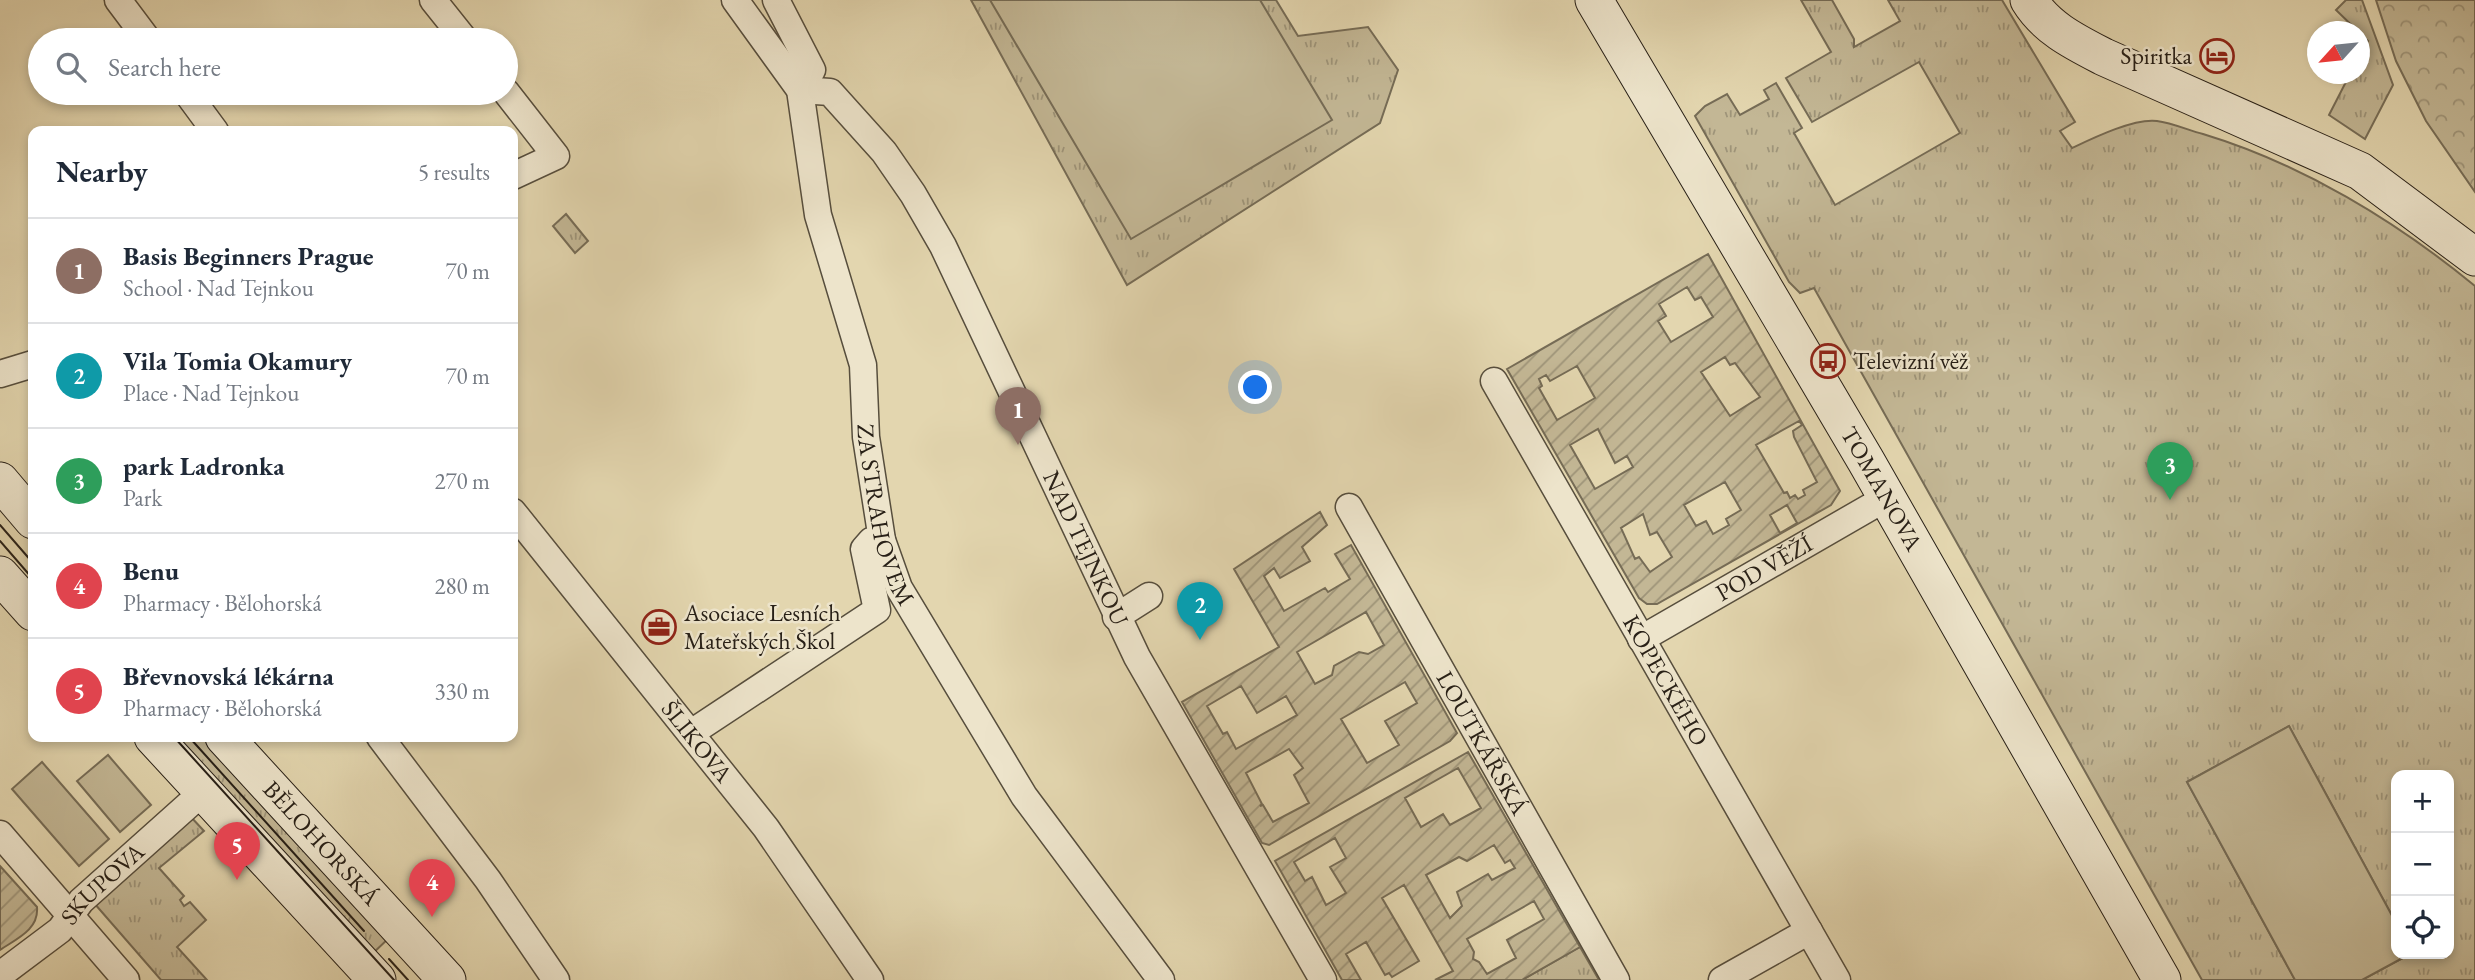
<!DOCTYPE html>
<html lang="en">
<head>
<meta charset="utf-8">
<style>
	:root { --surface:#fff; --page:#f6f6f7; --text:#1f2937; --muted:#747a83; --line:#e0e1e3; --accent:#0b8043 }
	body { margin:0; font-family:"EB Garamond",serif; background:var(--page); color:var(--text) }
	.controls { position:absolute; right:21px; bottom:21px; display:grid; overflow:hidden; border-radius:14px; box-shadow:0 4px 10px #0003 }
	.controls button { width:63px; height:63px; display:grid; place-items:center; padding:0; border:0; border-bottom:2px solid var(--line); background:var(--surface); color:var(--text); font:35px sans-serif }
	.compass { position:absolute; left:2307px; top:21px; width:63px; height:63px; border-radius:50%; background:var(--surface); box-shadow:0 4px 10px #0003; rotate:243deg }
	.you { position:absolute; left:1256px; top:388px; width:24px; height:24px; margin:-18px; border:5px solid #fff; border-radius:50%; background:#1a73e8; box-shadow:0 0 0 10px #1a73e833 }
	.badge { display:grid; place-items:center; width:46px; height:46px; border-radius:50%; background:var(--accent); color:#fff; font-size:23px; font-weight:700 }
	.pin { position:absolute; translate:-50% -58px; filter:drop-shadow(0 2px 4px #0008) }
	.pin::after { content:''; position:absolute; top:37px; width:24px; height:21px; background:inherit; clip-path:polygon(0 0,100% 0,50% 100%) }
	.list { margin:0; padding:0; list-style:none }
	h2 { display:flex; justify-content:space-between; align-items:center; height:91px; margin:0; padding:0 28px; font-size:30px }
	h2 small { font-size:23px; font-weight:400; color:var(--muted) }
	.list li { display:grid; grid-template-columns:46px 1fr auto; gap:21px; align-items:center; box-sizing:border-box; height:105px; padding:0 28px; border-top:2px solid var(--line) }
	.list b { display:block; font-size:26px; white-space:nowrap }
	.list p { margin:0; font-size:23px; white-space:nowrap; color:var(--muted) }
	.list em { font-size:23px; font-style:normal; color:var(--muted) }
	.icon { flex:none; width:38px; height:38px; fill:none; stroke:currentColor; stroke-width:2; stroke-linecap:round; stroke-linejoin:round }
	.map { position:relative; flex:none; width:2475px; height:980px; overflow:hidden }
	.search { position:absolute; background:var(--surface); box-shadow:0 4px 10px #0003; left:28px; top:28px; width:490px; height:77px; display:flex; align-items:center; gap:18px; box-sizing:border-box; padding:0 24px; border-radius:38px; color:var(--muted); font-size:26px }
	.panel { position:absolute; background:var(--surface); box-shadow:0 4px 10px #0003; left:28px; top:126px; width:490px; height:616px; border-radius:14px }
	.map>svg:first-child { display:block }
	.grass { fill:url(#grass-tufts); stroke:#766c56; stroke-width:2 }
	.forest { fill:url(#forest-crowns); stroke:#766c56; stroke-width:2 }
	.garden { fill:url(#garden-furrows); stroke:#766c56; stroke-width:2; fill-rule:evenodd }
	.pitch { fill:#c3b795; stroke:#766c56; stroke-width:2 }
	.lines { fill:none; stroke-linecap:round; stroke-linejoin:round }
	.street-casing { stroke:#574e3d; stroke-width:29 }
	.secondary-casing { stroke:#282017; stroke-width:39 }
	.street { stroke:#ede4cb; stroke-width:26 }
	.secondary { stroke:#ede4cb; stroke-width:37 }
	.tram { stroke:#282017; stroke-width:2 }
	.labels { text-anchor:middle; stroke-width:5; stroke-linejoin:round; paint-order:stroke }
	.poi-label { font-size:24px; fill:#282017; stroke:#ede4cb; text-anchor:start }
	.street-label { font-size:24px; fill:#282017; stroke:#ede4cb }
</style>
</head>
<body>
<div class="map">
<svg width="2475" height="980" viewBox="0 0 2475 980">
	<defs>
		<pattern id="grass-tufts" width="24" height="20" patternUnits="userSpaceOnUse" patternTransform="scale(1.75)"><rect width="24" height="20" fill="#c3b795"/><path d="M3 7l-1-3M5 7V3M7 7l1-3M15 17l-1-3M17 17v-4M19 17l1-3" fill="none" stroke="#9e9479"/></pattern>
		<pattern id="forest-crowns" width="20" height="18" patternUnits="userSpaceOnUse" patternTransform="scale(1.75)"><rect width="20" height="18" fill="#c3b795"/><path d="M2 6a3 3 0 1 1 6 0M12 15a3 3 0 1 1 6 0" fill="none" stroke="#9e9479"/></pattern>
		<pattern id="garden-furrows" width="10" height="10" patternUnits="userSpaceOnUse" patternTransform="scale(1.75)"><rect width="10" height="10" fill="#c3b795"/><path d="M-1 1l2-2M0 10L10 0M9 11l2-2" fill="none" stroke="#9e9479"/></pattern>
	</defs>
	<rect width="100%" height="100%" fill="#e3d6af"/>
	<filter id="stains"><feTurbulence type="fractalNoise" baseFrequency=".00286" numOctaves="4"/><feColorMatrix values="0 0 0 0 .2 0 0 0 0 .09 0 0 0 0 .02 0 0 0 .5 -.17"/></filter>
	<radialGradient id="worn" r=".72"><stop offset=".6" stop-color="#630" stop-opacity="0"/><stop offset="1" stop-color="#630" stop-opacity=".3"/></radialGradient>
	<path class="grass" d="M971,0h305l22,36 70,-9 30,43 -18,53 -253,162z
		M1801,0h31l22,39v8l46,-26 -12,-21h114l73,122 -15,9 12,17c21,-10 62,-30 85,-27 15,2 31,9 46,13 99,30 193,87 272,152v694h-113l48,-26h39v-179h-53v148l-107,-197 -102,56 108,198h-93l-388,-692 -14,5 -11,-11 -94,-166 10,-10 22,-12 13,21 29,-16 -5,-9 12,-7 26,45 -8,5 41,72 125,-72 -41,-71 -107,60 -26,-44 45,-26z
		M2346,0h16l31,85 -28,54 -36,-24 21,-41h10v-19l8,-14 -32,-31z
		M566,214l22,27 -13,12 -22,-27z
		M168,737h41l182,199 -22,21z
		M190,816l14,15 -45,37 25,28 -4,4 4,6 6,-4 16,18 -29,27 30,33h-46l-67,-77z
		M1580,947l19,33h-77z"/>
	<path class="forest" d="M2376,0h99v192l-49,-71 -30,-60z"/>
	<path class="garden" d="M1708,254l132,237 -9,14 -174,99h-10l-8,-6 -132,-229zM1687,287l8,13 6,-3 12,20 -42,25 -13,-21 8,-5 -7,-12zM1725,357l5,8 5,-2 25,34 -30,19 -29,-44zM1577,366l18,32 -38,22 -18,-32 3,-2 -3,-7 7,-4 4,6zM1799,421l3,4 -9,6 1,6 23,45 -14,8 2,5 -7,4 -3,-4 -5,3 -3,-6 -3,1 -28,-48zM1598,429l17,34 12,-7 6,11 -38,22 -25,-44zM1725,482l16,28 -15,9 3,6 -16,9 -7,-13 -10,5 -12,-21zM1787,505l10,18 -17,10 -10,-18zM1643,514l7,21 7,-3 15,25 -22,15 -11,-15 -4,2 -14,-31z
		M1320,512l7,13 -25,22 8,14 -30,17 -6,-10 -10,8 20,35 41,-23 3,4 22,-13 -15,-25 16,-9 106,188 -7,8 -181,104 -7,-2 -80,-141 97,-55 -45,-78zM1366,612l18,33 -16,9 -9,-2 -25,14 -2,9 -17,9 -18,-32zM1405,682l12,21 -32,18 14,24 -32,18 -26,-44zM1241,686l16,27 29,-17 11,19 -61,34 -9,-17 -4,2 -16,-28zM1289,749l14,19 -9,7 15,28 -36,19 -10,-17 -3,1 2,-2 -16,-31z
		M1468,752l112,195 -58,33h-87l18,-9 -49,-86 -22,13 37,63 -27,16 -3,-4 -4,2 -19,-33 -20,12 15,26h-19l-67,-119zM1458,768l23,40 -31,17 -7,-11 -22,13 -16,-29zM1335,838l11,20 -16,9 16,26 -20,12 -14,-28 -7,4 -11,-19zM1494,845l11,18 5,-3 5,8 -23,12 -4,-6 -31,18 5,14 -12,12 -24,-43 33,-18 8,4zM1534,901l10,18 -37,21 9,18 -29,16 -8,-12 -6,-3 1,-7 -7,-13z
		M0,866l37,41c2,23 -21,32 -37,43z"/>
	<path class="pitch" d="M990,0h270l72,120 -201,119z
		M2289,726l107,197v31h14l-48,26h-67l-108,-198z
		M108,755l43,50 -31,27 -43,-51z
		M42,762l67,77 -30,27 -67,-77z"/>
	<g class="lines">
		<g class="street-casing">
			<g id="street">
				<path d="M118,0l30,40"/>
				<path d="M433,0l32,40"/>
				<path id="s1" d="M735,0l65,90 18,125 45,150 3,72 16,103 17,48 125,208 137,184"/>
				<path d="M776,0l36,70 -12,20"/>
				<path id="s2" d="M800,90l30,2 54,60 29,42 30,52 194,411 186,323"/>
				<path d="M506,92l50,64 -43,20"/>
				<path d="M187,93l28,38"/>
				<path d="M0,374l33,-10"/>
				<path id="s3" d="M1494,381l343,599"/>
				<path id="s4" d="M1349,507l267,473"/>
				<path id="s5" d="M513,512l253,316 104,152"/>
				<path d="M1116,617l33,-21"/>
				<path id="s6" d="M1641,639l245,-141"/>
				<path d="M691,733l186,-123 -13,-61 7,-8 11,-1"/>
				<path d="M380,737l108,143 68,100"/>
				<path d="M0,834l126,146"/>
				<path id="s7" d="M0,975l60,-45 21,-29 123,-110"/>
				<path d="M1722,980l87,-49"/>
			</g>
		</g>
		<g class="secondary-casing">
			<g id="secondary">
				<path id="s8" d="M1594,0l272,461 296,519"/>
				<path d="M2029,0c17,28 46,42 75,57l256,114 115,86"/>
				<path d="M0,481l33,39"/>
				<path d="M0,575l33,37"/>
				<path d="M153,737l224,243"/>
				<path id="s9" d="M224,737l223,243"/>
			</g>
		</g>
		<use href="#street" class="street"/>
		<use href="#secondary" class="secondary"/>
		<path class="tram" d="M0,525l33,38
			M0,541l33,38
			M174,737l220,243
			M189,737l175,194
			M389,959l19,21"/>
	</g>
	<defs>
		<g id="hotel-ring" transform="scale(1.75)"><circle r="9.5" fill="#ede4cb" stroke="#8f2418" stroke-width="1.5"/><path d="M-6-4.5h1.5V1H6V5H4.5V3h-9V5H-6ZM-4 0a1.8 1.8 0 1 1 3.6 0ZM.5 0V-2.5h3Q6-2.5 6 0Z" fill="#8f2418"/></g>
		<g id="bus-ring" transform="scale(1.75)"><circle r="9.5" fill="#ede4cb" stroke="#8f2418" stroke-width="1.5"/><path d="M-5-6H5V4H4V6H2V4H-2V6H-4V4H-5ZM-3.5-4V0h7V-4ZM-3.5 1.2v1.5H-2V1.2ZM2 1.2v1.5H3.5V1.2Z" fill="#8f2418"/></g>
		<g id="office-ring" transform="scale(1.75)"><circle r="9.5" fill="#ede4cb" stroke="#8f2418" stroke-width="1.5"/><path d="M-6-3h4V-5.5h4V-3h4V5H-6ZM-1-4.5V-3h2v-1.5ZM-6 0V1H6V0Z" fill="#8f2418"/></g>
	</defs>
	<g fill-rule="evenodd">
		<use href="#hotel-ring" x="2217" y="56"/>
		<use href="#bus-ring" x="1828" y="361"/>
		<use href="#office-ring" x="659" y="627"/>
	</g>
	<g class="labels">
		<g class="poi-label">
			<text x="2192" y="64" text-anchor="end">Spiritka</text>
			<text x="1853" y="369">Televizní věž</text>
			<text x="684" y="621">Asociace Lesních<tspan x="684" dy="28">Mateřských Škol</tspan></text>
		</g>
		<g class="street-label">
			<text dy="8" stroke="none"><textPath href="#s8" startOffset="567">TOMANOVA</textPath></text>
			<text dy="8" stroke="none"><textPath href="#s1" startOffset="546">ZA STRAHOVEM</textPath></text>
			<text dy="8" stroke="none"><textPath href="#s2" startOffset="556">NAD TEJNKOU</textPath></text>
			<text dy="8" stroke="none"><textPath href="#s6" startOffset="142">POD VĚŽÍ</textPath></text>
			<text dy="8" stroke="none"><textPath href="#s3" startOffset="345">KOPECKÉHO</textPath></text>
			<text dy="8" stroke="none"><textPath href="#s5" startOffset="294">ŠLIKOVA</textPath></text>
			<text dy="8" stroke="none"><textPath href="#s4" startOffset="271">LOUTKÁŘSKÁ</textPath></text>
			<text dy="8" stroke="none"><textPath href="#s9" startOffset="144">BĚLOHORSKÁ</textPath></text>
			<text dy="8" stroke="none"><textPath href="#s7" startOffset="138">SKUPOVA</textPath></text>
		</g>
	</g>
	<rect width="100%" height="100%" filter="url(#stains)"/>
	<rect width="100%" height="100%" fill="url(#worn)"/>
</svg>
<div class="controls">
<button>+</button>
<button>−</button>
<button><svg class="icon" aria-label="locate" viewBox="0 0 24 24"><circle cx="12" cy="12" r="6"/><path d="M12 2v4M12 18v4M2 12h4M18 12h4"/></svg></button>
</div>
<svg class="compass" viewBox="-18 -18 36 36"><path d="M0-13l5 13h-10z" fill="#e53935"/><path d="M0 13l5-13h-10z" fill="#747a83"/></svg>
<div class="you"></div>
<div class="pin badge" style="left:1018px;top:445px;background:#8d6e63">1</div>
<div class="pin badge" style="left:1200px;top:640px;background:#0f9aa8">2</div>
<div class="pin badge" style="left:2170px;top:500px;background:#2e9e5b">3</div>
<div class="pin badge" style="left:432px;top:917px;background:#e0444e">4</div>
<div class="pin badge" style="left:237px;top:880px;background:#e0444e">5</div>
<div class="search"><svg class="icon" aria-label="search" viewBox="0 0 24 24"><circle cx="10" cy="10" r="6"/><path d="M15 15l6 6"/></svg>Search here</div>
<section class="panel">
<h2>Nearby<small>5 results</small></h2>
<ul class="list">
<li><span class="badge" style="background:#8d6e63">1</span><div><b>Basis Beginners Prague</b><p>School · Nad Tejnkou</p></div><em>70 m</em></li>
<li><span class="badge" style="background:#0f9aa8">2</span><div><b>Vila Tomia Okamury</b><p>Place · Nad Tejnkou</p></div><em>70 m</em></li>
<li><span class="badge" style="background:#2e9e5b">3</span><div><b>park Ladronka</b><p>Park</p></div><em>270 m</em></li>
<li><span class="badge" style="background:#e0444e">4</span><div><b>Benu</b><p>Pharmacy · Bělohorská</p></div><em>280 m</em></li>
<li><span class="badge" style="background:#e0444e">5</span><div><b>Břevnovská lékárna</b><p>Pharmacy · Bělohorská</p></div><em>330 m</em></li>
</ul>
</section>
</div>
</body>
</html>
